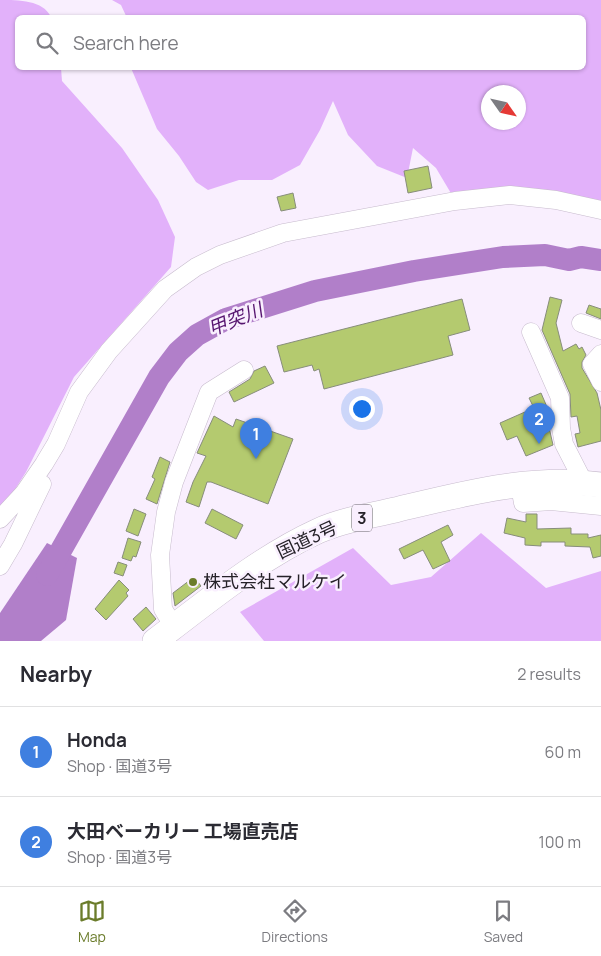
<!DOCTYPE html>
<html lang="en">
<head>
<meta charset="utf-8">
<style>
	:root { --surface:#fff; --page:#f2f2f3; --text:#2b2b33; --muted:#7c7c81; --line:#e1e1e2; --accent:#6b7c2b }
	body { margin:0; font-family:Manrope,"Noto Sans JP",sans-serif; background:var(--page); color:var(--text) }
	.compass { position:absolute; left:481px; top:85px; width:45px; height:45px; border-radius:50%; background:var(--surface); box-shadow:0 1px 4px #0004; rotate:124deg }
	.you { position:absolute; left:361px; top:408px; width:18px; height:18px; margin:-12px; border:4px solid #fff; border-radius:50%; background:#1a73e8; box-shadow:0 0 0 8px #1a73e833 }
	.badge { display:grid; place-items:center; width:32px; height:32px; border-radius:50%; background:var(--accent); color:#fff; font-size:16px; font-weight:700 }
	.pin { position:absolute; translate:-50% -41px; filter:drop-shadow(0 1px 2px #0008) }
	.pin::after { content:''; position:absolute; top:26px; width:18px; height:15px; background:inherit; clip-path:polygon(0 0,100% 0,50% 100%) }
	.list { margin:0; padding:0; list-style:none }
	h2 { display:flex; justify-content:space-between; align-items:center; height:65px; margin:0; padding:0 20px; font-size:21px }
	h2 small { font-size:16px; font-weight:400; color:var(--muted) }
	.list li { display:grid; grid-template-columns:32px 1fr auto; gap:15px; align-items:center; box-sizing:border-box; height:90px; padding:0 20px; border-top:1px solid var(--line) }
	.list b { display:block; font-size:19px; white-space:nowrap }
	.list p { margin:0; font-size:16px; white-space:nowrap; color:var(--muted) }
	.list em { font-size:16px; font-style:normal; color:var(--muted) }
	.icon { flex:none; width:28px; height:28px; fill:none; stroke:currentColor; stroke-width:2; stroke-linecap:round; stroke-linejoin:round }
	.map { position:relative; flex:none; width:601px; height:641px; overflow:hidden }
	.search { position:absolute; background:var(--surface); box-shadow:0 1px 4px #0004; left:15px; right:15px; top:15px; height:55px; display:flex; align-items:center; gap:12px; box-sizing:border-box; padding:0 18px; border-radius:8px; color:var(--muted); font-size:19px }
	.sheet { height:245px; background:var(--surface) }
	nav { display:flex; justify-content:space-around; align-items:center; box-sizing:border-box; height:70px; border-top:1px solid var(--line); background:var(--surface); font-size:14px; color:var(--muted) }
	nav a { display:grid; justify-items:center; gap:2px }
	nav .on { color:var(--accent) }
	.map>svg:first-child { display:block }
	.green { fill:#e2b1fa; fill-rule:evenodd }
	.water { fill:#b17fc9 }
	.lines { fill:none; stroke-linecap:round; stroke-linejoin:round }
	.river { stroke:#b17fc9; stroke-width:22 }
	.building { fill:#b4ca6f; stroke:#878d7b }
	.minor-casing { stroke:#c7bbcd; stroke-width:19 }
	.highway-casing { stroke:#c7bbcd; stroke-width:26 }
	.minor { stroke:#fff; stroke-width:18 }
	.highway { stroke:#fff; stroke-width:25 }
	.poi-dot { fill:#6b7c2b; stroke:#f9effe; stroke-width:2 }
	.labels { text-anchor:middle; stroke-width:5; stroke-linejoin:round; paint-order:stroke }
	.shield { fill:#f9effe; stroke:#656069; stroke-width:1 }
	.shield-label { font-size:16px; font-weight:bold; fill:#262229 }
	.street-label { font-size:18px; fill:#262229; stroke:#f9effe }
	.poi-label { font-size:18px; fill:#262229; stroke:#f9effe; text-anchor:start }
	.water-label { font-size:19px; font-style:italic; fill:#571670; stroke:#f9effe }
</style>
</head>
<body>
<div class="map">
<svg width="601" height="641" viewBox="0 0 601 641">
	<rect width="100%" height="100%" fill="#f9effe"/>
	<path class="green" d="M0,0c19,0 43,0 51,17l-33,1v50h43l1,13 60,67 36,52 17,37 -4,30 -97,110 -48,95 -26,41z
		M112,0h489v202c-52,-9 -97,-18 -149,-7l-16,-27 -23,-20 -6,30 -30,-12 -29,-31 -15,-34 -13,29 -20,35 -28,15h-33l-31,10 -12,-8 -17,-26 -22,-27 -26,-61h453v-50h-457l-6,-13zM488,92h30v30h-30z
		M481,533l65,55 55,-17v70h-337l-24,-29 113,-64 38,37 40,-8z"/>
	<path class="water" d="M47,543l30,15 -11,62 -25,21h-41v-28z"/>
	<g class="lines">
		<path class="river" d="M47,575l112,-198 19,-25 19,-17 29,-16 89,-28 99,-20 89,-14 42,-2 24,5 12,-3 20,3"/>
	</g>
	<path class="building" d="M428,166l4,22 -24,5 -4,-22z
		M293,193l3,15 -15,3 -4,-14z
		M550,297l12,3 -6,23 7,28 13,-7 3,5 3,-2 4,8 -4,7v6l15,25 4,17v31l-23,6 -3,-13 5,-1 -3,-17 -6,1 -1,-23 -28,-64z
		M462,299l8,31 -22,6 5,19 -129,34 -5,-20 -5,2 -2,-6 -28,7 -7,-26z
		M589,305l12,4v10l-15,-6z
		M265,366l9,17 -40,19 -5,-10 21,-13 4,-8z
		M541,393l9,21 -2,9 5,22 -27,11 -9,-20 -10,4 -7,-17 34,-15 -5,-10z
		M214,416l19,11 3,-8 57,20 -25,65 -57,-22h-4l-8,25 -13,-5 7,-20 13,-26 -9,-3z
		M160,457l10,5 -13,42 -11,-5 9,-20 -3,-2z
		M134,509l12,5 -8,22 -12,-5z
		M212,509l31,16 -7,14 -31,-16z
		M526,514h11v15l34,-1v6h17v4l13,-3v21l-8,2 -3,-11 -25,-1v-4h-24v4l-16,-1v-7l-21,-5 3,-15 19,4z
		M448,525l5,10 -12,7 9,19 -17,8 -10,-19 -19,9 -5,-10z
		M128,538l13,4 -5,15 -3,-1 -2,5 -9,-3z
		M118,562l9,3 -4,11 -9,-3z
		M194,577l7,9 -26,20 -2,-13z
		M119,580l10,10 -3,3 2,3 -22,24 -11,-11z
		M146,607l10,12 -13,12 -10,-12z"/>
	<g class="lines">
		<g class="minor-casing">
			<path id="minor" d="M581,323l20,7
				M531,332l29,66 1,30 3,16 20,39
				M601,354l-9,10 9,18
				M520,486l3,17 28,-2 50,5
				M0,519l24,-26 20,-29 12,-20 23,-52 30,-41 56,-62 31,-22 24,-12 63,-22 172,-32 55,-6 46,5 45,10
				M0,566l13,-22 29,-60
				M174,627l-11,-18 -3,-54 6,-43 8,-30 35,-90 35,-22"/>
		</g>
		<g class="highway-casing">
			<path id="highway" d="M155,641c52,-39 104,-83 163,-110 24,-11 52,-15 77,-21 67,-16 137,-35 206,-25"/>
		</g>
		<use href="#minor" class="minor"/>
		<use href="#highway" class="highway"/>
	</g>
	<circle class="poi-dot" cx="193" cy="582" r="5"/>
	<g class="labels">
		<rect class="shield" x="352" y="504.5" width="20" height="27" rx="4"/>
		<g class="shield-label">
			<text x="362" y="524">3</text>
		</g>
		<g class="street-label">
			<text transform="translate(307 540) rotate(-25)" y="6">国道3号</text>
		</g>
		<g class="poi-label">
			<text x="203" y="588">株式会社マルケイ</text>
		</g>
		<g class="water-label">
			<text transform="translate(235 319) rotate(-22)" y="7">甲突川</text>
		</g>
	</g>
</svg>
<svg class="compass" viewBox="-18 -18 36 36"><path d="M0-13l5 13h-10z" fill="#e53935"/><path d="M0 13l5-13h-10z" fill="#7c7c81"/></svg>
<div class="you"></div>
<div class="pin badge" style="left:256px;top:459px;background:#3f7fe0">1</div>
<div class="pin badge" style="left:539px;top:444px;background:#3f7fe0">2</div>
<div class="search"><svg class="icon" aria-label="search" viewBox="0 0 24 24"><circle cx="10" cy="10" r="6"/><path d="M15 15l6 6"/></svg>Search here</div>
</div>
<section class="sheet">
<h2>Nearby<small>2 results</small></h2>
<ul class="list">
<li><span class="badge" style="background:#3f7fe0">1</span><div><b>Honda</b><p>Shop · 国道3号</p></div><em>60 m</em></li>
<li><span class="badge" style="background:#3f7fe0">2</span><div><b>大田ベーカリー 工場直売店</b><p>Shop · 国道3号</p></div><em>100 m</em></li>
</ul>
</section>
<nav>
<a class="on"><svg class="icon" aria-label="map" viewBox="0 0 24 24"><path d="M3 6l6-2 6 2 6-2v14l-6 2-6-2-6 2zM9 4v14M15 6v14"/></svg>Map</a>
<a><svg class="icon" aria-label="directions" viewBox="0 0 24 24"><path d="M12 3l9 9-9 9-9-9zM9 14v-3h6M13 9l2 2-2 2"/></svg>Directions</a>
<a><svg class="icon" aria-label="saved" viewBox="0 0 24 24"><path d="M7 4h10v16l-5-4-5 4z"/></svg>Saved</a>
</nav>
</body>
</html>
